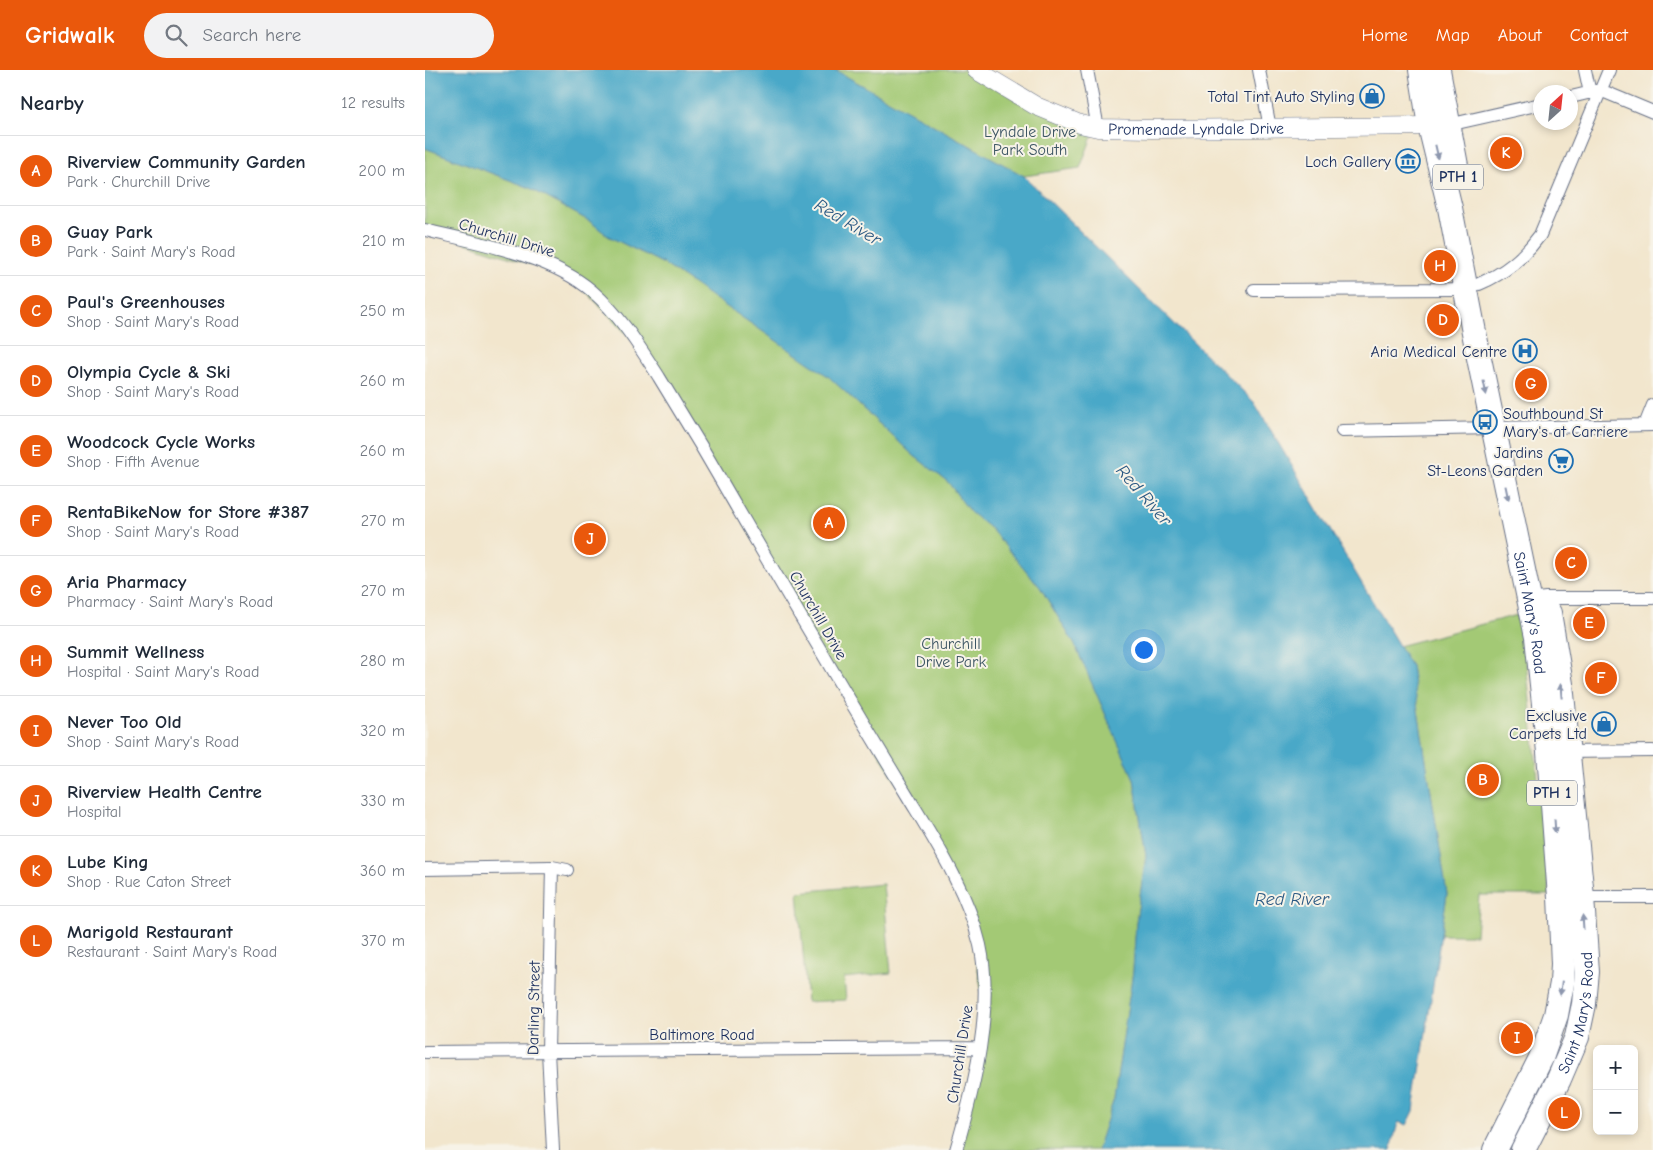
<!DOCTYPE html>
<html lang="en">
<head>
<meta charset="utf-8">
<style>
	:root { --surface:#fff; --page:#f2f2f3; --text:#1f2937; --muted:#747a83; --line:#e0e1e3; --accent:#ea580c }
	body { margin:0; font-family:"Comic Neue",sans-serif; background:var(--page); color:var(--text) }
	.controls { position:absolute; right:15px; bottom:15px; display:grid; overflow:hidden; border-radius:8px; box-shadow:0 2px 8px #0003 }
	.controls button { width:45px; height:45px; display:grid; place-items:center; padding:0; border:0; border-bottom:1px solid var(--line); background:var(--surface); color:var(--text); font:25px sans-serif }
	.compass { position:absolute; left:1108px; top:15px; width:45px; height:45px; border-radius:50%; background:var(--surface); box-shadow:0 2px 8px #0003; rotate:27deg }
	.you { position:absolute; left:718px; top:579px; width:18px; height:18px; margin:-12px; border:4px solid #fff; border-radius:50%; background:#1a73e8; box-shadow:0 0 0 8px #1a73e833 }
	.badge { display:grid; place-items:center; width:32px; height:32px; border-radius:50%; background:var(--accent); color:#fff; font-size:16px; font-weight:700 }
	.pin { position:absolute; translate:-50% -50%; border:2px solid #fff; box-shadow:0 1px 5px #0006 }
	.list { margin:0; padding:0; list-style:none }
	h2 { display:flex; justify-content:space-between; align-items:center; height:65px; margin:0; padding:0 20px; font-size:21px }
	h2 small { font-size:16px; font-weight:400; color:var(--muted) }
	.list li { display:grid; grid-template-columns:32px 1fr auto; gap:15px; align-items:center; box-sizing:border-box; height:70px; padding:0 20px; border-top:1px solid var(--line) }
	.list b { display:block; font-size:19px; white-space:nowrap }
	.list p { margin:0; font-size:16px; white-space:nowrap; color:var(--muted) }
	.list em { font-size:16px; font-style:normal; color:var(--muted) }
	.icon { flex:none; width:28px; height:28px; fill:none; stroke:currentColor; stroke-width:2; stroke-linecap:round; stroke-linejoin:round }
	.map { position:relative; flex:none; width:1228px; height:1080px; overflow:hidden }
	header { display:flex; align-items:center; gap:30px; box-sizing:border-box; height:70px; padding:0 25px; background:var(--accent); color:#fff }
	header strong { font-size:24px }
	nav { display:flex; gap:28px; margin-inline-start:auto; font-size:18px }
	.search { width:350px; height:45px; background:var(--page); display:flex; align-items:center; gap:12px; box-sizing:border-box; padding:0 18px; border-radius:28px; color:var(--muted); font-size:19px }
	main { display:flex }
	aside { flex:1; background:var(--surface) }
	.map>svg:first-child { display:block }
	.green { fill:#a3c974; stroke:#5f7c69 }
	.water { fill:#49a8c8; stroke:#326c93 }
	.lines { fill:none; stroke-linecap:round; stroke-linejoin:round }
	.street-casing { stroke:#666f85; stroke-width:14 }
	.secondary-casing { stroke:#666f85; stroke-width:19 }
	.highway-casing { stroke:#666f85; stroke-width:26 }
	.street { stroke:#fff; stroke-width:12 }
	.secondary { stroke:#fff; stroke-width:18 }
	.highway { stroke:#fff; stroke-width:24 }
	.oneway { fill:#8d97ae }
	.labels { text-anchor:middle; stroke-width:4; stroke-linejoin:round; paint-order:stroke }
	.shield { fill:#f7f3e8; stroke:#5d6a87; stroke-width:1 }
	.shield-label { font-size:15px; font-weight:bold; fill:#1b2f5e }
	.poi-label { font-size:16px; fill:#1b2f5e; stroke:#f7f3e8; text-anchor:end }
	.street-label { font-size:16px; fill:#1b2f5e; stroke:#f7f3e8 }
	.park-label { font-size:16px; fill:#3d5664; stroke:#f7f3e8 }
	.water-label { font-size:18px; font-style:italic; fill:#2b5983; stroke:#f7f3e8 }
</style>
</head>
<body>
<header>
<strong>Gridwalk</strong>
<div class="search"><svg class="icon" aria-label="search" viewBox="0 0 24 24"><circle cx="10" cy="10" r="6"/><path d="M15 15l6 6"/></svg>Search here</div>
<nav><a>Home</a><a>Map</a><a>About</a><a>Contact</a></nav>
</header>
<main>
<aside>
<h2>Nearby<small>12 results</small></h2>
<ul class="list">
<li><span class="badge">A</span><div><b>Riverview Community Garden</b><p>Park · Churchill Drive</p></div><em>200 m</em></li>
<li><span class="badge">B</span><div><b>Guay Park</b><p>Park · Saint Mary's Road</p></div><em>210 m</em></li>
<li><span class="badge">C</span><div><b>Paul's Greenhouses</b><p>Shop · Saint Mary's Road</p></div><em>250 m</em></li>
<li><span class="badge">D</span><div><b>Olympia Cycle &amp; Ski</b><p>Shop · Saint Mary's Road</p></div><em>260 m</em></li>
<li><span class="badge">E</span><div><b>Woodcock Cycle Works</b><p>Shop · Fifth Avenue</p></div><em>260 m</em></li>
<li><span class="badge">F</span><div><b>RentaBikeNow for Store #387</b><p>Shop · Saint Mary's Road</p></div><em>270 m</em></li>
<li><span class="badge">G</span><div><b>Aria Pharmacy</b><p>Pharmacy · Saint Mary's Road</p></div><em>270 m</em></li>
<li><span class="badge">H</span><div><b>Summit Wellness</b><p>Hospital · Saint Mary's Road</p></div><em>280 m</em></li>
<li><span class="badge">I</span><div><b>Never Too Old</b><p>Shop · Saint Mary's Road</p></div><em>320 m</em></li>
<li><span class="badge">J</span><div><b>Riverview Health Centre</b><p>Hospital</p></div><em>330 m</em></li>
<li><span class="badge">K</span><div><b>Lube King</b><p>Shop · Rue Caton Street</p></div><em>360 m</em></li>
<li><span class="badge">L</span><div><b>Marigold Restaurant</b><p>Restaurant · Saint Mary's Road</p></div><em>370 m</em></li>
</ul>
</aside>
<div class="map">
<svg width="1228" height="1080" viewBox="0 0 1228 1080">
	<rect width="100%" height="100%" fill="#f7f3e8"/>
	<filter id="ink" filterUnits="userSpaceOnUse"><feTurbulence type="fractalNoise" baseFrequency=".02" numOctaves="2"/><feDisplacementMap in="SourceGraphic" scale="10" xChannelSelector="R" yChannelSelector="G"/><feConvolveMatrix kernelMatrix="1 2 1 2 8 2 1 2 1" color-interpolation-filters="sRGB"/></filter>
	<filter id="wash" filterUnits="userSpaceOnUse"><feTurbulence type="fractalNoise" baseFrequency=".0096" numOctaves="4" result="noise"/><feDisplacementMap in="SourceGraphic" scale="20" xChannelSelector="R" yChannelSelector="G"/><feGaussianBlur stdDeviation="1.12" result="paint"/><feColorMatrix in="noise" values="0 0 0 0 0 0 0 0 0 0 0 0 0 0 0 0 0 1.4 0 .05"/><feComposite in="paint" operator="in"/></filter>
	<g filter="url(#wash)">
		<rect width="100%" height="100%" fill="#f2e6cd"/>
		<path class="green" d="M410,0h137l124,56 -16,42 -56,8z
			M0,78l103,39 63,35 17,14 56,28 164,112 85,79 35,27 22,30 21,17 49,58 35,58 59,134 12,77 -10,66 -3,49 -19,128 -17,51h-141l28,-144 -17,-104 -327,-554 -67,-70 -148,-48z
			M1096,544l29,281h-71l-3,40h-35l6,-41 -36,-228 -13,-20z
			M458,814l8,89 -47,5 2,22 -39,2 -9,-110z"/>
		<path class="water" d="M0,0h410l189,106 230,226 157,264 36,228 -33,217 -7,14 -9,-3 -7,28h-294l17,-51 19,-128 3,-49 10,-66 -12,-77 -59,-134 -35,-58 -49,-58 -21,-17 -22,-30 -35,-27 -85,-79 -164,-112 -56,-28 -17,-14 -63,-35 -103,-39z"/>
	</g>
	<g filter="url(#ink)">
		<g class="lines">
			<g class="street-casing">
				<path id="street" d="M662,0l11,58
					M834,0l11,58
					M1160,0l5,23
					M1146,27l29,-7 53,22
					M1023,55l93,-21
					M0,160c53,13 125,25 167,61 28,24 47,55 67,86 14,23 28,46 42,69 41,70 81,140 123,210 27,47 55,93 83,139 29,48 60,95 73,150 14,63 -6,144 -24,205
					M1054,214c26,-11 44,-26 61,-49l69,-165
					M829,220l204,-1 8,-1
					M1220,355l8,-20
					M917,361l311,-6
					M1105,530l16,-2h107
					M1138,682l90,-1
					M127,797l-4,184 5,99
					M0,799l127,-2 15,3
					M1153,827h75
					M0,982l555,-4"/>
			</g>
			<g class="secondary-casing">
				<g id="secondary">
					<path id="s1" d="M551,0l60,36 44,18 18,4 54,1 278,-3"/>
				</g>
			</g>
			<g class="highway-casing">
				<g id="highway">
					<path id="s2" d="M996,0l9,56 20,82 29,150 58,279 12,115 11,145 3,67 -1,19 -6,32 -15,43 -46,92"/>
					<path d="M1013,0l19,101"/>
					<path id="s3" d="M1098,1080l36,-71 18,-42 7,-33 3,-32 -5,-75 -21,-213 -12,-71"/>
				</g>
			</g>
			<use href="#street" class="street"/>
			<use href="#secondary" class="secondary"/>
			<use href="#highway" class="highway"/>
		</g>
		<defs><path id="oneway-solid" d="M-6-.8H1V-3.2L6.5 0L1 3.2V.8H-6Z" transform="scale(1.25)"/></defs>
		<g class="oneway">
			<use href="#oneway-solid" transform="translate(1012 82) rotate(77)"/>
			<use href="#oneway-solid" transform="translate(1060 318) rotate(78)"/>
			<use href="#oneway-solid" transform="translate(1082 423) rotate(78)"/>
			<use href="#oneway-solid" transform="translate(1136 621) rotate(-95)"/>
			<use href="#oneway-solid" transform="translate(1130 756) rotate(86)"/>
			<use href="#oneway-solid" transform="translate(1158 852) rotate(-94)"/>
			<use href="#oneway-solid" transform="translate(1136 918) rotate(97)"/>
		</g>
	</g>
	<defs>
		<g id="shop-ring" transform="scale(1.25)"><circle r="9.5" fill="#f7f3e8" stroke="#1f6fb2" stroke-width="1.5"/><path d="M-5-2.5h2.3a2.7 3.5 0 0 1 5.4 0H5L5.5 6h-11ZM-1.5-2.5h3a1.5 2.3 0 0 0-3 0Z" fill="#1f6fb2"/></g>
		<g id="museum-ring" transform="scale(1.25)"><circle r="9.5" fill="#f7f3e8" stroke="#1f6fb2" stroke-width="1.5"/><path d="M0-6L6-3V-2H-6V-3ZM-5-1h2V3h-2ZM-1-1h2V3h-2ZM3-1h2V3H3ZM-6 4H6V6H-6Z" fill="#1f6fb2"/></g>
		<g id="hospital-ring" transform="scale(1.25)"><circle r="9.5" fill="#f7f3e8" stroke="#1f6fb2" stroke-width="1.5"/><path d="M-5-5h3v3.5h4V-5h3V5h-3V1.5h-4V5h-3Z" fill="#1f6fb2"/></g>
		<g id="bus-ring" transform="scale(1.25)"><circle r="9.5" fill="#f7f3e8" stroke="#1f6fb2" stroke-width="1.5"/><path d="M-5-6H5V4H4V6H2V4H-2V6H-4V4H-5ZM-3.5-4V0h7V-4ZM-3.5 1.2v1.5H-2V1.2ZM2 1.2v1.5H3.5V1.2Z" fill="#1f6fb2"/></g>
		<g id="supermarket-ring" transform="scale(1.25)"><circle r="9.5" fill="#f7f3e8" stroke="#1f6fb2" stroke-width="1.5"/><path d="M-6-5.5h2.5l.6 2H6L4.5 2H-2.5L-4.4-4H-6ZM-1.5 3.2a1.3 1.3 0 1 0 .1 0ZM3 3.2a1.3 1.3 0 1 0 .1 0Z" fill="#1f6fb2"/></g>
	</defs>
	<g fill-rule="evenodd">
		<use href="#shop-ring" x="947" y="26"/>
		<use href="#museum-ring" x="983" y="91"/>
		<use href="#hospital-ring" x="1100" y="281"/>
		<use href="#bus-ring" x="1060" y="352"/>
		<use href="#supermarket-ring" x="1136" y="391"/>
		<use href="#shop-ring" x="1179" y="654"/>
	</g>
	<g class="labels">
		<g class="shield">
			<rect x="1008" y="94.5" width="50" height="25" rx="4"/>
			<rect x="1102" y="710.5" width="50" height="25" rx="4"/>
		</g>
		<g class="shield-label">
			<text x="1033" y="112">PTH 1</text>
			<text x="1127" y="728">PTH 1</text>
		</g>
		<g class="poi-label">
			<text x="930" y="32">Total Tint Auto Styling</text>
			<text x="966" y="97">Loch Gallery</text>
			<text x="1082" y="287">Aria Medical Centre</text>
			<text x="1078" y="349" text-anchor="start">Southbound St<tspan x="1078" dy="18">Mary's at Carriere</tspan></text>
			<text x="1118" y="388">Jardins<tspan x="1118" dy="18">St-Leons Garden</tspan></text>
			<text x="1162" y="651">Exclusive<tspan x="1162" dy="18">Carpets Ltd</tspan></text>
		</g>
		<g class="street-label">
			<text dy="6" stroke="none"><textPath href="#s1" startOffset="234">Promenade Lyndale Drive</textPath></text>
			<text transform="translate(82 167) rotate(17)" y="6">Churchill Drive</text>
			<text dy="6" stroke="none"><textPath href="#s2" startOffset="554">Saint Mary's Road</textPath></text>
			<text transform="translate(394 545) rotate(60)" y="6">Churchill Drive</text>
			<text transform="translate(108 938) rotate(-89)" y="6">Darling Street</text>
			<text dy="6" stroke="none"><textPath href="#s3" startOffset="149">Saint Mary's Road</textPath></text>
			<text x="277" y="970">Baltimore Road</text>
			<text transform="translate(534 984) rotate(-81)" y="6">Churchill Drive</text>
		</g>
		<g class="park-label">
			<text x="605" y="67">Lyndale Drive<tspan x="605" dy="18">Park South</tspan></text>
			<text x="526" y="579">Churchill<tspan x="526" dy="18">Drive Park</tspan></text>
		</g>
		<g class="water-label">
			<text transform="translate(423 152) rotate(31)" y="6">Red River</text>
			<text transform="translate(719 425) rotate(49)" y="6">Red River</text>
			<text x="867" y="835">Red River</text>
		</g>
	</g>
</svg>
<div class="controls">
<button>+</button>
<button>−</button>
</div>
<svg class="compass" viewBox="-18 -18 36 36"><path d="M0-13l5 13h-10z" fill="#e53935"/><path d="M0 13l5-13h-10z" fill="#747a83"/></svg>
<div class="you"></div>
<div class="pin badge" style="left:404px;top:453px">A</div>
<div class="pin badge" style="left:1058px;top:710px">B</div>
<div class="pin badge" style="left:1146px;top:493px">C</div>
<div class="pin badge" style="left:1018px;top:250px">D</div>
<div class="pin badge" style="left:1164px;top:553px">E</div>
<div class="pin badge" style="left:1176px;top:608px">F</div>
<div class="pin badge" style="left:1106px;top:314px">G</div>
<div class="pin badge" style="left:1015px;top:196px">H</div>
<div class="pin badge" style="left:1092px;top:968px">I</div>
<div class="pin badge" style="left:165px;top:469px">J</div>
<div class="pin badge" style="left:1081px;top:83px">K</div>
<div class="pin badge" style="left:1139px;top:1043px">L</div>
</div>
</main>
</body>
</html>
